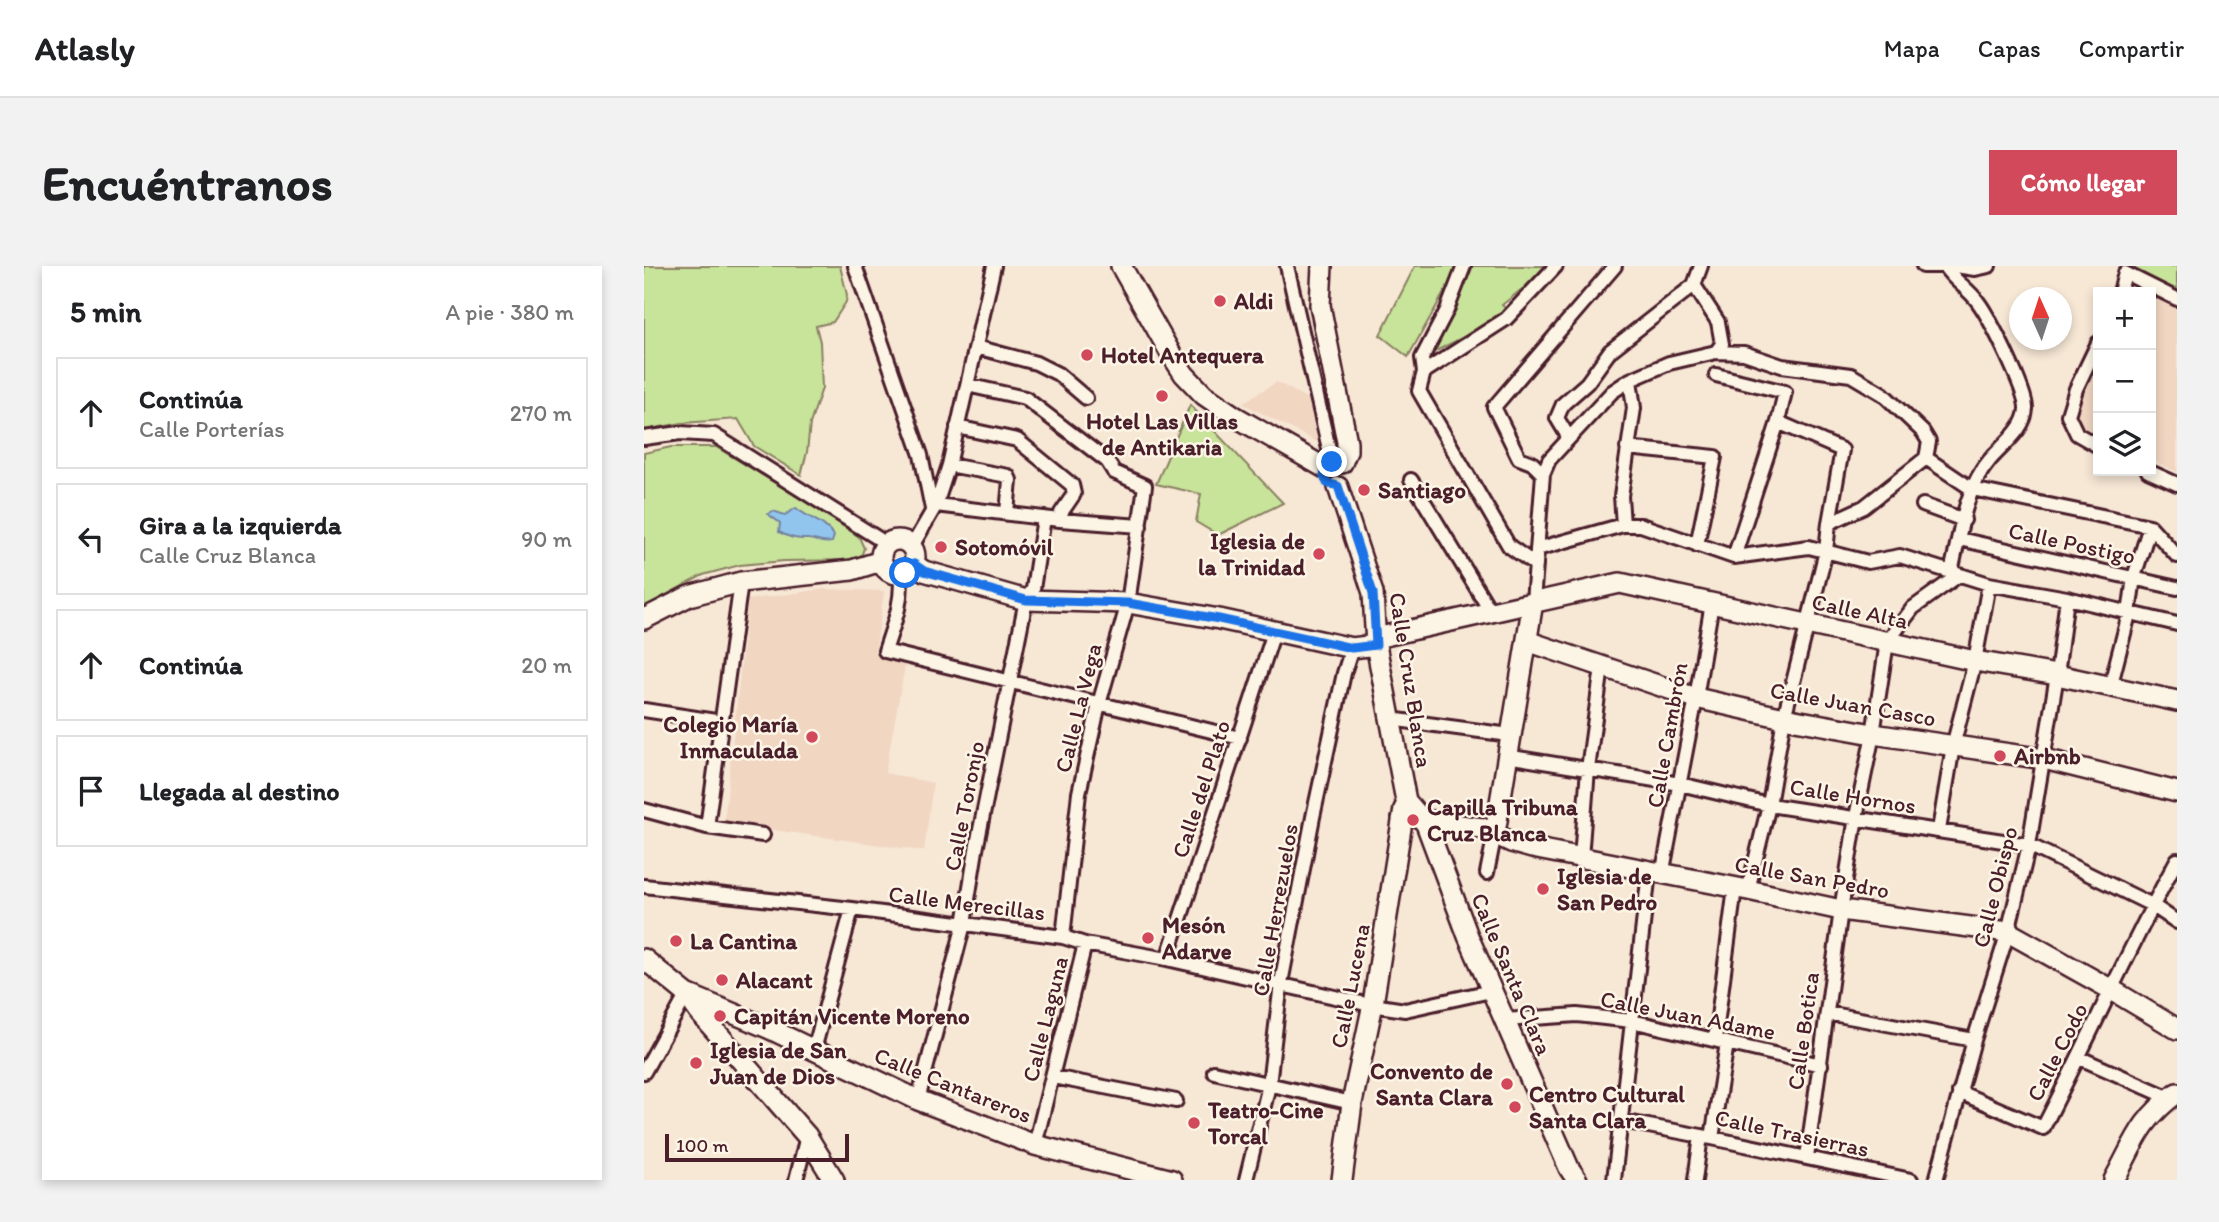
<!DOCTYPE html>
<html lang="es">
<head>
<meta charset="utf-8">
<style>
	:root { --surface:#fff; --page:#f2f2f2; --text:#202124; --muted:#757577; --line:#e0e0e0; --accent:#d1495b }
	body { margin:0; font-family:Itim,sans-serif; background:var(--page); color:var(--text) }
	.controls { position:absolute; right:21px; top:21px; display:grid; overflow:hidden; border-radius:0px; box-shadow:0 4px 10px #0003 }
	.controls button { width:63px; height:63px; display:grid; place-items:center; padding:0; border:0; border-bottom:2px solid var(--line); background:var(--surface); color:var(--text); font:35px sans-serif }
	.compass { position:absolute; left:1365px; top:21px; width:63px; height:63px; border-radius:50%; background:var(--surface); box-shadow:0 4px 10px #0003; rotate:357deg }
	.scale { position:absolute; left:21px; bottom:18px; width:184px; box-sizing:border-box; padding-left:7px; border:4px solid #4a1f2b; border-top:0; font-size:19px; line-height:24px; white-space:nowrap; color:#4a1f2b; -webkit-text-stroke:5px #fcf5e5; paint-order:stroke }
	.stop { position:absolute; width:21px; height:21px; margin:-16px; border:5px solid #1a73e8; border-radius:50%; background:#fff }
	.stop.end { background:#1a73e8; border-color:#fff; box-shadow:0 2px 7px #0008 }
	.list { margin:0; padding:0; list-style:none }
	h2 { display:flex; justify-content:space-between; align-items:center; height:91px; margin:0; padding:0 28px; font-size:30px }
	h2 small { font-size:23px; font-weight:400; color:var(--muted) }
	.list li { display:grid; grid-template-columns:46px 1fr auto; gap:21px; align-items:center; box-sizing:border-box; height:112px; margin:0 14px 14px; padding:0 14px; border:2px solid var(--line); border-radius:0px }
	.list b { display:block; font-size:26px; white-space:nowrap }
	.list p { margin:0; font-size:23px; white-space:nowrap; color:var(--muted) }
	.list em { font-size:23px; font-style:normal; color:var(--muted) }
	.icon { flex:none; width:38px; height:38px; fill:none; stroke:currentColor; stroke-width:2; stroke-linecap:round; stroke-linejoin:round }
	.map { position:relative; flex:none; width:1533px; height:914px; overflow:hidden; border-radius:0px }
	header { display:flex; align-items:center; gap:42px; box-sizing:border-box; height:98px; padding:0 35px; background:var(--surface); border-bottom:2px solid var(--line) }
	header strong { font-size:33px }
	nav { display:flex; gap:38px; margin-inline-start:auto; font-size:24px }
	.intro { display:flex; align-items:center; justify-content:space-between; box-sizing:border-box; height:168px; padding:0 42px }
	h1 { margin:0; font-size:49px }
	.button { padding:18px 32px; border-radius:0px; background:var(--accent); color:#fff; font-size:24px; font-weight:700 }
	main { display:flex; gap:42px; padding:0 42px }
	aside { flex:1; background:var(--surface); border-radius:0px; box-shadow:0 4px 10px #0003 }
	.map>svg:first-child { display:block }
	.built { fill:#f1d6c2 }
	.green { fill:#c8e39a; stroke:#898162; stroke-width:2 }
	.water { fill:#91c5ee; stroke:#7583a0; stroke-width:2 }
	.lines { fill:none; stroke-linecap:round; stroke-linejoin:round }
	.street-casing { stroke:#4a1f2b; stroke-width:18 }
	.secondary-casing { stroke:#4a1f2b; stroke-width:24 }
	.street { stroke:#fcf5e5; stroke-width:12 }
	.secondary { stroke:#fcf5e5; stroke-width:19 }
	.route { stroke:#1a73e8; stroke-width:9 }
	.poi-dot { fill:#d1495b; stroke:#fcf5e5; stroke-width:2.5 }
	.labels { text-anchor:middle; stroke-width:5; stroke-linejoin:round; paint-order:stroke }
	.poi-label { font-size:23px; font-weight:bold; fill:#4a1f2b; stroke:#fcf5e5; text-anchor:start }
	.street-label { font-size:23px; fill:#4a1f2b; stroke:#fcf5e5 }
</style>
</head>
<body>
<header>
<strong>Atlasly</strong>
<nav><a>Mapa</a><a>Capas</a><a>Compartir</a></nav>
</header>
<div class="intro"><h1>Encuéntranos</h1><a class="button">Cómo llegar</a></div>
<main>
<aside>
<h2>5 min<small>A pie · 380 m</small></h2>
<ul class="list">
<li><svg class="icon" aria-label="ahead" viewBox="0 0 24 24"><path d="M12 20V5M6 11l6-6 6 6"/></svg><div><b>Continúa</b><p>Calle Porterías</p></div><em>270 m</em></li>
<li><svg class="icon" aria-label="left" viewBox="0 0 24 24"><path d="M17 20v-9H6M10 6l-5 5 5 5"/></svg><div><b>Gira a la izquierda</b><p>Calle Cruz Blanca</p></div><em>90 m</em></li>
<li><svg class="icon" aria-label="ahead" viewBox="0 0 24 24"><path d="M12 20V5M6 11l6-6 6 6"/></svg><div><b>Continúa</b></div><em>20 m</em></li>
<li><svg class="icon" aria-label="arrive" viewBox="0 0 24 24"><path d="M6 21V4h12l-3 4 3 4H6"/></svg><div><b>Llegada al destino</b></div></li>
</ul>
</aside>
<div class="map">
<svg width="1533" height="914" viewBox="0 0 1533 914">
	<rect width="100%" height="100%" fill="#f7e7d5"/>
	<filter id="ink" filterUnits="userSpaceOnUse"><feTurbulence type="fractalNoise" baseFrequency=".0143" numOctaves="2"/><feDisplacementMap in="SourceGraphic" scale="14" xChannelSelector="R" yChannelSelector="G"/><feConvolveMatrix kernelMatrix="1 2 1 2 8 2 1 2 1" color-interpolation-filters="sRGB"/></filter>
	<g filter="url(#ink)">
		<path class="built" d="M1507,27l26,12v167l-26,-12z
			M1454,93v78l-20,-10 -1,-23z
			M633,116l31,17 9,43 -75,-39z
			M179,323l61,2 -9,63 30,12 -20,107 48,10 -9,68 -200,-28 24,-223z"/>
		<path class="green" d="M0,0h196l7,29 -1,7 -13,20 -17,4 4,16 2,46 -12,36 -3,28 -6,23 -47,-29 -16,-27 -56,4 -38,7z
			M771,0h44l-51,91 -28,-22z
			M820,0h87l-49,39 9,8 -89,45z
			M1480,0h53v27z
			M546,139l93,98 -65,32 -22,-13 5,-28 -45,-10z
			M27,181h45l104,63 39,27 5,11 -2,6 -5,6 -73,1 -44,4 -37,10 -59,32v-154z"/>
		<path class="water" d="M152,242c12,10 29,14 38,28l-2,6c-10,2 -15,-2 -24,-3 -13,0 -17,-1 -29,-7l1,-9 -12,-9 5,-3 12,4z"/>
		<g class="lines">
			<g class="street-casing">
				<path id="street" d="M211,0l66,189 11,54
					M643,0l45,196
					M820,0l-17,44 -25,48 2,14 -5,19 90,155 27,19
					M1279,0h24
					M1312,0l19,3 14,-3
					M1301,1c9,14 24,22 33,35 12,16 49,90 48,107 -1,21 -25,37 -37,52 -25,29 -29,75 -38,111
					M1050,19l24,37 4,22 -6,8
					M1050,19l7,-19
					M1476,26l5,-19 52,26
					M1454,77l-22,46 -8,26 9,19 21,12
					M332,81l60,16 22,11 28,24
					M780,106l82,-53 50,-53
					M1072,109l69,17 -7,30 -44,135
					M323,119l58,13 82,63 7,11 31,14 -17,117 -29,101 -20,89 -16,144
					M313,161l60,13 55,45 2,9 -13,19 -1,7
					M0,172l36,-5 34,2 173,109
					M925,172l-12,-20 6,-14 24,-21 23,-32 84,-66
					M983,182l88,9 -18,88
					M1282,192l46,31 178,37 27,30
					M305,199l59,11 2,4 -3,33
					M1504,205l29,13
					M899,208l-11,-11 -13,-5 -25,-51 121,-141
					M767,214l80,132
					M292,239l124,15 80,6
					M1279,239l41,15
					M1185,257l35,-16 62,-49
					M979,259l-2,-29 13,-88 -4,-28
					M1315,273l218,49
					M264,278l7,-3 21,-36 13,-40 45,-199
					M893,283l86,-24h18l93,32 75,-10 59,15 32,-6 89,28 78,14 110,26
					M256,308c4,26 -7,52 -15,77l355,87
					M889,336l10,-128 6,-14 63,-68 18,-12 39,-17 47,-11 28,1 38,13 69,9 32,19 40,38 6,10 -3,16
					M1466,422l19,-74 5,-37 16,-51
					M0,444l78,12
					M746,453l120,16
					M862,490l174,28 89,21 260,40 123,60 25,17
					M0,544l63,17 56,8
					M63,561l34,-245
					M1295,564l14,-84 22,-85 14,-77
					M937,592l7,-89 14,-102
					M843,607l8,-40
					M1018,609l34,-177 16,-95
					M0,620l208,23 211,28 22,7 82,15 199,45 39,6 86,-19
					M1104,624l21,-85 15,-87 42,-167 3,-28 13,-73 -64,-28
					M523,693l107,-327
					M1183,747l147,27
					M860,754l73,-5 55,6 189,44
					M1071,774l20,-152
					M170,784l38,-141
					M1436,792l90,40
					M0,806l43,-78
					M570,806l138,31
					M409,811l123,24
					M1315,826l84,36c46,-89 86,-181 134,-268
					M274,834l46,-176 12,-74 50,-250 7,-11 11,-71
					M978,855l90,17 199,42
					M1068,872l15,-95
					M391,879l50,-201
					M1163,891l34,-247 15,-93 17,-83 14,-92 26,-34 46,-33
					M152,914l11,-44
					M602,914l23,-95 12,-102 32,-166 31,-144 8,-25
					M970,914l35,-308
					M1051,914l6,-44
					M1292,914l38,-140 34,-108 21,-87 28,-170 10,-77"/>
			</g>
			<g class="secondary-casing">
				<path id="secondary" d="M477,0l50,88 13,20 20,21 32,22 89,51
					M678,0l-2,39 27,137v9l-5,12
					M694,221l35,106 3,52 30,156 20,23 42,112 101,232 8,12
					M237 291a17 17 0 1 1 34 0a17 17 0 1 1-34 0Z
					M270,298l10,7 102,29 102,3 91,16 133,29 24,-3
					M0,353l45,-23 52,-14 111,-12 29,-9
					M732,372l244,-55 355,78 82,14 120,26
					M883,375l169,57 88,20 89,16 171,25 133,33
					M758,553l4,-4 7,-1 17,7 52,7 29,14 21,6 216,42 93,20 167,22 104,58 65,39
					M851,567l38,-231
					M0,693l43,35 81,34 150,72 117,45 137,35
					M43,729l12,17 108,124 27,44
					M698,914l10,-77 21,-99 31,-195
					M1470,914c21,-38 26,-60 63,-87"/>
			</g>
			<use href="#street" class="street"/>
			<use href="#secondary" class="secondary"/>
		</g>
	</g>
	<g class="lines" filter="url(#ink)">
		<path class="route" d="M261,307l9,-9 10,7 102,29 102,3 91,16 133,29 24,-3 -3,-52 -35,-107 -11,-3 -3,-7 2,-10 6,-4"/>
	</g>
	<g class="poi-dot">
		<circle cx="576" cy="35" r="7"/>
		<circle cx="443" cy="89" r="7"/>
		<circle cx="518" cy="130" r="7"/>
		<circle cx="720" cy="224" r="7"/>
		<circle cx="297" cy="281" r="7"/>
		<circle cx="675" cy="288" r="7"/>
		<circle cx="168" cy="471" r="7"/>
		<circle cx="1356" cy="490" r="7"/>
		<circle cx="769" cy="554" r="7"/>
		<circle cx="899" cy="623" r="7"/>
		<circle cx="504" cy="672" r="7"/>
		<circle cx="32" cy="675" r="7"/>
		<circle cx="78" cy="714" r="7"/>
		<circle cx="76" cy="750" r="7"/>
		<circle cx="52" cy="797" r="7"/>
		<circle cx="863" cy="818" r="7"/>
		<circle cx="871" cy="841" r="7"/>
		<circle cx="550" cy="857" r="7"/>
	</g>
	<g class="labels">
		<g class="poi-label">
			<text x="590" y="43">Aldi</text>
			<text x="457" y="97">Hotel Antequera</text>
			<text x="518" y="163" text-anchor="middle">Hotel Las Villas<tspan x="518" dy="26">de Antikaria</tspan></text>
			<text x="734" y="232">Santiago</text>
			<text x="661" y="283" text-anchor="end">Iglesia de<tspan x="661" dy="26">la Trinidad</tspan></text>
			<text x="311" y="289">Sotomóvil</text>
			<text x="154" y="466" text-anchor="end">Colegio María<tspan x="154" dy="26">Inmaculada</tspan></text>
			<text x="1370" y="498">Airbnb</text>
			<text x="783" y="549">Capilla Tribuna<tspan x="783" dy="26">Cruz Blanca</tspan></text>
			<text x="913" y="618">Iglesia de<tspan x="913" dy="26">San Pedro</tspan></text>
			<text x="518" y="667">Mesón<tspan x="518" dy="26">Adarve</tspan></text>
			<text x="46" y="683">La Cantina</text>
			<text x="92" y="722">Alacant</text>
			<text x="90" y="758">Capitán Vicente Moreno</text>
			<text x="66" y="792">Iglesia de San<tspan x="66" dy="26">Juan de Dios</tspan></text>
			<text x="849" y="813" text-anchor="end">Convento de<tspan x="849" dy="26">Santa Clara</tspan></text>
			<text x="885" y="836">Centro Cultural<tspan x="885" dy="26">Santa Clara</tspan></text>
			<text x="564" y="852">Teatro-Cine<tspan x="564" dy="26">Torcal</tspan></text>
		</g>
		<g class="street-label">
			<text transform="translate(1428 277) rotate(12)" y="8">Calle Postigo</text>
			<text transform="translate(1216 345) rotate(12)" y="8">Calle Alta</text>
			<text transform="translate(767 414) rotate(81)" y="8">Calle Cruz Blanca</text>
			<text transform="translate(1209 438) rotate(10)" y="8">Calle Juan Casco</text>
			<text transform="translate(434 442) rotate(-76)" y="8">Calle La Vega</text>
			<text transform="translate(1023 469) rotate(-80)" y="8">Calle Cambrón</text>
			<text transform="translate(557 523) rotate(-72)" y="8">Calle del Plato</text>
			<text transform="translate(1209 530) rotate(9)" y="8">Calle Hornos</text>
			<text transform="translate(320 540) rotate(-79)" y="8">Calle Toronjo</text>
			<text transform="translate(1168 611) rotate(10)" y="8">Calle San Pedro</text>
			<text transform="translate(1351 621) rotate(-76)" y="8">Calle Obispo</text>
			<text transform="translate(323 637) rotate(7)" y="8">Calle Merecillas</text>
			<text transform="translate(631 644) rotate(-80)" y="8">Calle Herrezuelos</text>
			<text transform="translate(868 708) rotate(67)" y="8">Calle Santa Clara</text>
			<text transform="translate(706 720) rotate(-79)" y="8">Calle Lucena</text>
			<text transform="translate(1044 749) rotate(11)" y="8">Calle Juan Adame</text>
			<text transform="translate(401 753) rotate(-76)" y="8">Calle Laguna</text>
			<text transform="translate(1159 765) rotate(-82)" y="8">Calle Botica</text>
			<text transform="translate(1413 786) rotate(-63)" y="8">Calle Codo</text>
			<text transform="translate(309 819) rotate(22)" y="8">Calle Cantareros</text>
			<text transform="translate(1148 867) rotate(12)" y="8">Calle Trasierras</text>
		</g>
	</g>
</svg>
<div class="controls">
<button>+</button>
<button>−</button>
<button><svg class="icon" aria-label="layers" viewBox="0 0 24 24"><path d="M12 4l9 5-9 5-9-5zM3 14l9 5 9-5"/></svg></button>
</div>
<svg class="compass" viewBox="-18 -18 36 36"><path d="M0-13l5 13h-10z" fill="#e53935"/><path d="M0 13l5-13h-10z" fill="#757577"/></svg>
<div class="scale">100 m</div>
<div class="stop" style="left:261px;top:307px"></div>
<div class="stop end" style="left:688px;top:196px"></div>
</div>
</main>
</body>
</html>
